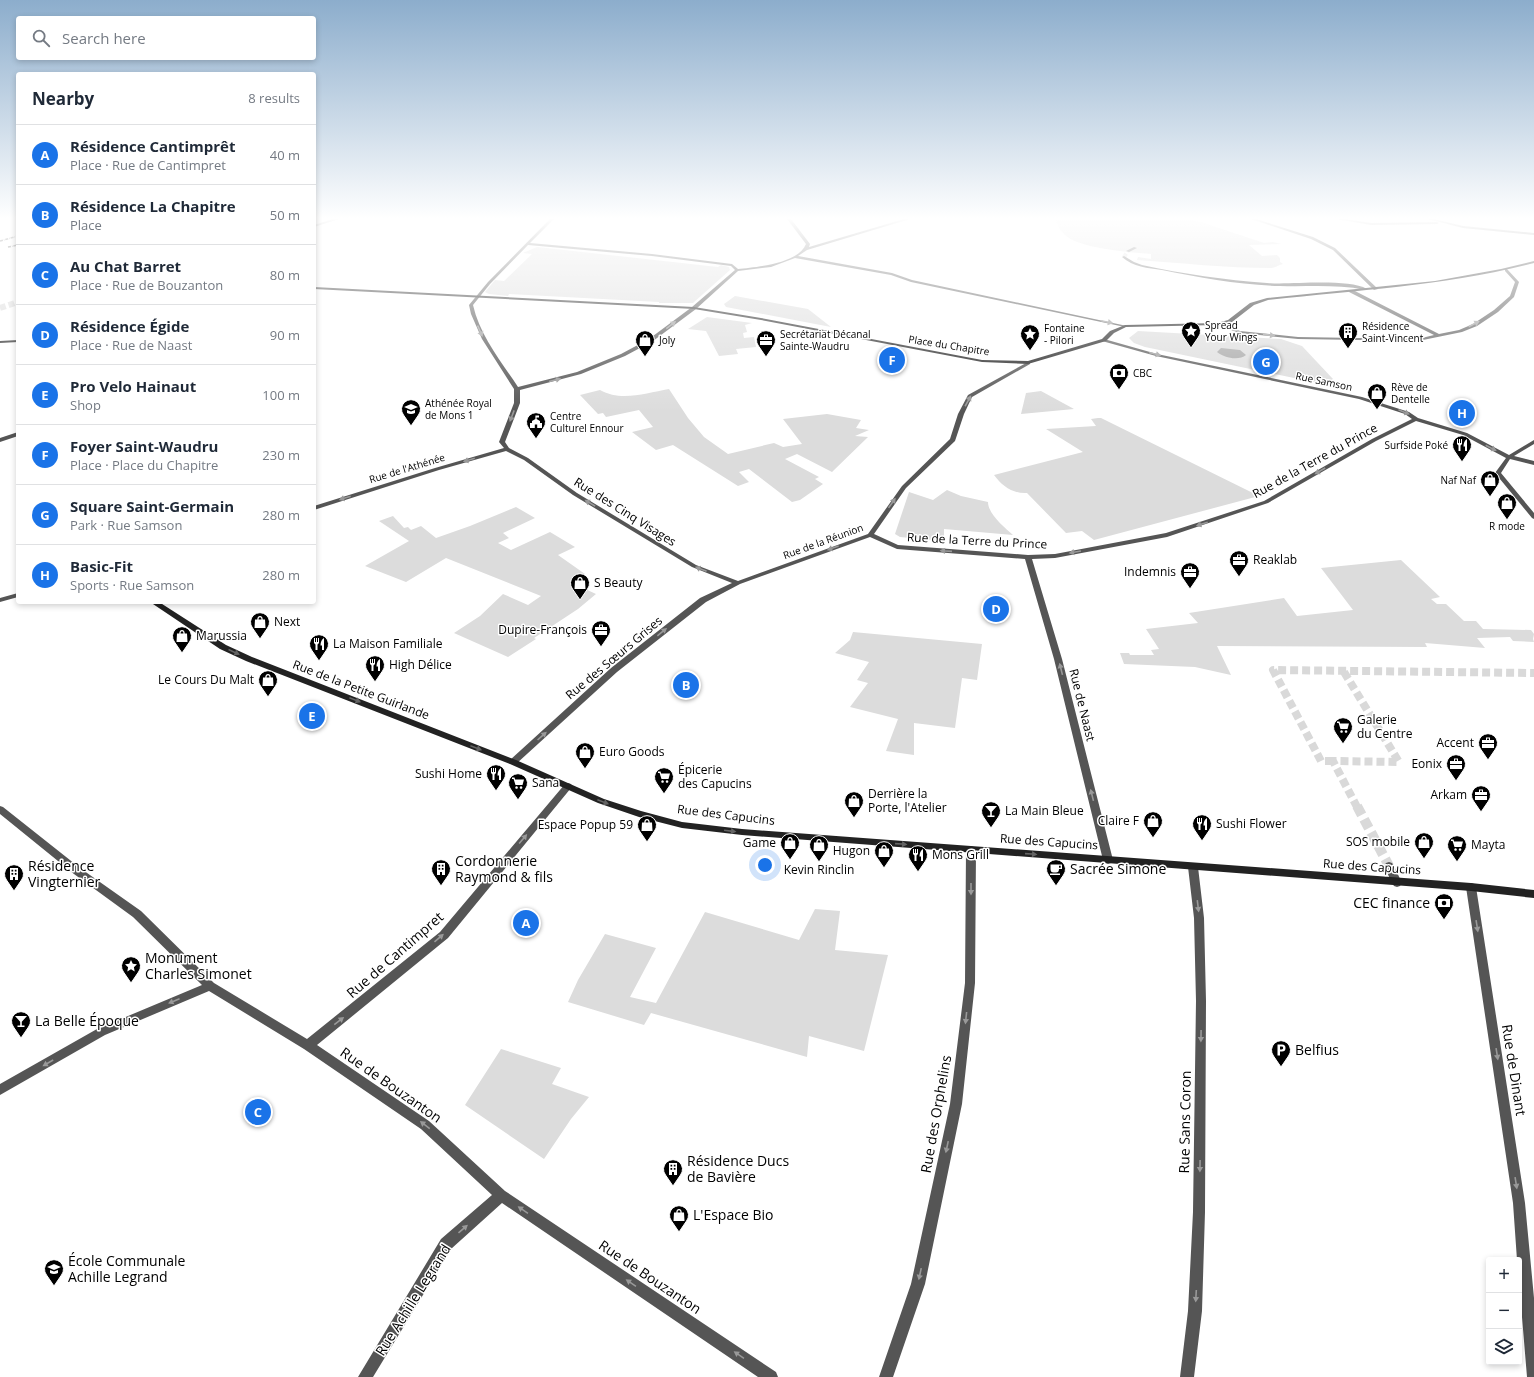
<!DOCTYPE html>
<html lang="en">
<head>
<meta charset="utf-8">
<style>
	:root { --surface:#fff; --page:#f2f2f3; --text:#1f2937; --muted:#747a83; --line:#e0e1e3; --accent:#1a73e8 }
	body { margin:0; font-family:"Open Sans",sans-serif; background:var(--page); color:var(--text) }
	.controls { position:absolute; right:12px; bottom:12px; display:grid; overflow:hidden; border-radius:4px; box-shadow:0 2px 6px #0003 }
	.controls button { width:36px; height:36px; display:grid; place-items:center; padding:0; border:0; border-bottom:1px solid var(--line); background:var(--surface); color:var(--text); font:20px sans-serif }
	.you { position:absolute; left:765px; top:865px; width:14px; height:14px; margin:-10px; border:3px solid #fff; border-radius:50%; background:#1a73e8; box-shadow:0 0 0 6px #1a73e833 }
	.badge { display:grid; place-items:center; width:26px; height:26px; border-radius:50%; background:var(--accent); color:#fff; font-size:13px; font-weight:700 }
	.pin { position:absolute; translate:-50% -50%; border:2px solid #fff; box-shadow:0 1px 4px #0006 }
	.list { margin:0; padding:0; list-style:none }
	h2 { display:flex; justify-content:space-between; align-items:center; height:52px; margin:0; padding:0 16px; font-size:17px }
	h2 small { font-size:13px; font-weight:400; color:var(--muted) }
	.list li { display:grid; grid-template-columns:26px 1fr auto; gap:12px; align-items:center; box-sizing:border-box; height:60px; padding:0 16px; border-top:1px solid var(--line) }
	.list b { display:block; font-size:15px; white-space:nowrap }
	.list p { margin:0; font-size:13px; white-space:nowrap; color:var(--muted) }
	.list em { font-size:13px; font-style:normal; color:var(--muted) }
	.icon { flex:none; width:22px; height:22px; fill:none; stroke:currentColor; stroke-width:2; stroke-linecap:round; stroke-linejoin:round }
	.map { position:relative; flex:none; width:1534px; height:1377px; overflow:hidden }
	.search { position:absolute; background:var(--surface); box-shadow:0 2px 6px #0003; left:16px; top:16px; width:300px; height:44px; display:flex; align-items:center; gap:10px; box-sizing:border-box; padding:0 14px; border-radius:4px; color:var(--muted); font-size:15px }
	.panel { position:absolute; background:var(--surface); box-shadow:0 2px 6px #0003; left:16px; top:72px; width:300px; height:532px; border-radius:4px }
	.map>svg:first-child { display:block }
	.green { fill:#dcdcdc }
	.water { fill:#a3a3a3 }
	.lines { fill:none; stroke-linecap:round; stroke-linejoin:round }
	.street-tunnel-far2 { stroke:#d9d9d9; stroke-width:4; stroke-dasharray:4 2; stroke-linecap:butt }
	.street-tunnel-far1 { stroke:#d9d9d9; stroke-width:8; stroke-dasharray:8 4; stroke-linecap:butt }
	.street-tunnel { stroke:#d9d9d9; stroke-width:10; stroke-dasharray:10 5; stroke-linecap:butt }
	.highway-tunnel { stroke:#d9d9d9; stroke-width:6; stroke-dasharray:6 3; stroke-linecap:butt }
	.street { fill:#555; fill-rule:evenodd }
	.secondary { fill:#222; fill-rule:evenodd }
	.rail { stroke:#000; stroke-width:1.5; stroke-dasharray:3 1 0.5 1; stroke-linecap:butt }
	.oneway { fill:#999 }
	.oneway2 { fill:#646464 }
	.labels { text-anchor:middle; stroke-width:3; stroke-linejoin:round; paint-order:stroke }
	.far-poi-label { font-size:10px; fill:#000; stroke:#fff; text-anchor:start }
	.far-street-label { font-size:10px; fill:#000; stroke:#fff }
	.street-label { font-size:12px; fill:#000; stroke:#fff }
	.poi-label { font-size:12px; fill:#000; stroke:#fff; text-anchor:start }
	.near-poi-label { font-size:14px; fill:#000; stroke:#fff; text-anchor:start }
	.near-street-label { font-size:14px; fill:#000; stroke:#fff }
</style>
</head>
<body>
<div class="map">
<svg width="1534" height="1377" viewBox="0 0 1534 1377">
	<rect width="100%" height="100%" fill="#fff"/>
	<path class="green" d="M1055,219h129l17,3 63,21 9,-1 8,2 -32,1 13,11 15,-1 3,3v4l3,2c-5,1 -8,4 -12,4 -45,0 -89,-5 -134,-8l1,-3 13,2v-5c-20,-2 -75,-5 -88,-21 -4,-4 -6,-10 -8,-14z
		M537,247l181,20 3,-2 8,2 1,3 -37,33h-34v-1l-150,-8 -1,2 -19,-2 -4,-2 10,-12 9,1 28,-27 -9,-1z
		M735,296l73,13 23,18 -105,-20 -2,-3z
		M707,317l45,6 -7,2 2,7 -4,1 1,5 10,-1 2,10 -20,2 2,5 -19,2 -13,-25 -18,-2z
		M1138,331l143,8 21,7 31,33 -10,5 -178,-37 -11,-4 -5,-5z
		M669,389l19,29 16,19 24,17 46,-11 9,4 19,-3 -19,-25 44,-5 34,6 -5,8 13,2 -14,6 13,1 -36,35 -35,-18 -12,5 34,18 -4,2 8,5 -23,16 -8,2 -43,-33 -10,3 10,10 -11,4 -65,-41 -17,5 -24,-18 21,-5 -14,-17 -33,7 -3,-4 -5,1 -18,-19 20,-5c21,12 46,3 69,-1z
		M1041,391l33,18 -53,5 5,-21z
		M1098,418h3l158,78 -165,44 -12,-9 -16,2 -39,-40c-14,1 -25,-7 -33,-18l89,-23 -37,-23 50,-3 -5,-7z
		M947,490l14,6 27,6c0,12 17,26 25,33l-69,-6v12l-44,-4 -5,-3 14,-42 24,8z
		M516,507l19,11 -32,15 6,5 -11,5 13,7 39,-18 25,15 -17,8 27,19 -15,8 26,12 -18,15 -44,29 2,1 -28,18 -54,-24 26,-17 23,-22 25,11 13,-9 -95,-38 -40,24 -41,-16 44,-25 -30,-20 14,-5 11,12 4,-1 3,3 10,-4 15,12 34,-12z
		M1401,560l39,37 -9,2 6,5h9l18,17h12l7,8 48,1 3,4 -1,5 1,3 -21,-1 -3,-4 -33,1 8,10 -60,-5 2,4 -210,-1 14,29 -36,-8 -71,-3 -4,-11h9l1,2h24l-3,-5 8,-1 -13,-20 52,-6 -9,-10 95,-15 13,18 56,-6 -32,-42z
		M853,632l129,12 -5,36 -15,-2 -7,50 -41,-5v32l-28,-4 12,-32 -48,-12 18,-24 -11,-3 12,-18 -34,-9 15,-13z
		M815,909l25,2 -5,39 53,5 -24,96 -55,-15 -2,21 -156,-44 -7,12 -76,-23 10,-22 27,-46 51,14 -26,49 26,6 49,-91 94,28z
		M501,1049l60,19 -9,16 37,13 -18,22 -27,40 -79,-54z"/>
	<path class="water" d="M1221,348l19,2 6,5c-7,6 -22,3 -29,-3z"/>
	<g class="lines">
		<path class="street-tunnel-far2" d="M1124,257l4,-6"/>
		<path class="street-tunnel-far1" d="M1344,672l55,90 -66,-1 24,46
			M1333,761h-12l-48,-91 261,3"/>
		<path class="street-tunnel" d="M1357,806l32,60"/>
		<path class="highway-tunnel" d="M0,308l18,-6"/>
		<path class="street" d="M550,219h4l-24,24 122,11 80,10 6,5c18,-2 60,-5 68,-25l-19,-25h4l19,25 -1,3 95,-28h6l-103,31 -9,6 94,17 20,7 215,46 -2,1 -214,-45 -20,-7 -96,-17 -24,9 -33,4 -42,38 -43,32 -28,15 -44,18 -61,16v13l-15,39 4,6 19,10 49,35 119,72 42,16 130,-47 34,-48 48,-47 8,-25 10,-19 60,-33h2v2l-58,33 -8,17 -9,27 -49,47 -32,46 24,11 130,10 27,-1 111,-21 98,-32 108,-62 40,-20 -7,-5 -46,-15 -203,-43 -54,-15v-2h2l53,15 205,43 47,15 9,6 49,15 42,22 25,-15v4l-20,12 20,5v4l-24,-6 -9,14 33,40v6l-2,-1 -37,-45 11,-15 -43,-23 -47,-14 -40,20 -108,62 -101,34 -112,21 -23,1 30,100 51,201 -2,3 -3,1 -3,-1 -2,-3 -49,-201 -29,-100 -128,-10 -27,-12 -130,47 -34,18 -89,70 -101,92h-6l-1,-2 1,-2 101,-92 89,-70 32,-15 -40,-16 -119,-72 -49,-35 -18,-9 -67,19 -125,40v-4l121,-38 69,-20 -5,-6 15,-39v-14l-32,-50 -11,-25 -2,-9 19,-23zM528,245l124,11 79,10 4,4 -43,37 -43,32 -28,15 -44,18 -59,15c-17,-26 -38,-51 -45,-82l17,-21z
			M1251,219h5l57,18 22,11 43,41 -4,1 -41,-40 -22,-11z
			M1336,219h9l26,4 66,-1 2,1 -2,1 -66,1z
			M1428,219h6l29,7 71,7v2l-71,-7z
			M1134,247l3,1 -8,4 -3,-1z
			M1124,256l10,6 8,3c41,9 83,15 125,18 25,2 80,-5 100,6l-2,1c-28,-6 -56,-3 -85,-4 -40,-1 -79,-8 -118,-16 -14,-2 -29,-3 -40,-13z
			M1505,269h2l12,13 -5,15 -16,15 -21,14 -15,6 -44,9 -120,-2 -59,-6 -24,-9 4,-1 21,8 58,6 120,2 16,-4 -85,-43v-2h4l86,44 20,-4 14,-6 21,-14 16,-14 5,-14 -10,-11z
			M18,432v4l-18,6v-4z
			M18,593v4l-18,5v-4z
			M568,783l3,1 1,2 -1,2 -123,150 -131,107 112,76 76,70 271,181 2,5h-20l-256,-174 -51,46 -78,128h-15l83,-138 51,-44 -71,-66 -117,-80 -95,-58 -104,44 -105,60v-11l97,-55 105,-44 -69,-68 -59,-43 -74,-60v-8l3,1 77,61 61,43 73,72 93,56 133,-107 125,-148z
			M971,846l3,1 2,3 -1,133 -13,121 -37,180 -32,93h-14l32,-93 39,-180 15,-121 1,-133 2,-3z
			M1389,862l3,1 2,3 8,17 -2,3 -3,1 -3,-1 -2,-3 -8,-17 2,-3z
			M1193,863l3,1 2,3 6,51 2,83 -1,211 -3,99 -8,66h-14l8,-66 5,-99 3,-211 -2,-83 -6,-51 2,-3z
			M1471,883l3,1 2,3 49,316 9,95v79h-7l-8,-96v-21h-2l-4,-57 -47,-316 2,-3z"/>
		<path class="secondary" d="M333,219h6l-25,8v-2z
			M1534,261v2c-89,23 -176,27 -266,37l-14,5 -22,17 -15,3 -91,2 -12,6 -8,8 -78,23 -46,-2 -221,-42 -67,-11 -380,-20v-2l380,20 67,11 221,42 46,1 74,-22 8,-8 15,-6 92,-2 11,-3 22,-17 17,-5 168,-17 66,-12z
			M18,340v2l-18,1v-2z
			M150,602h9l67,43 26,12 264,103 88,39 37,12 41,11 60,7 729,54 63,7v8l-63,-7 -729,-56 -60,-7 -43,-11 -41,-14 -88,-39 -264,-103 -26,-12z"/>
		<path class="rail" d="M0,241l18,-5
			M8,247l10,-2"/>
	</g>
	<defs><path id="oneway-solid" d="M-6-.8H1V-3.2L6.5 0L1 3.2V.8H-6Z"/></defs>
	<g class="oneway">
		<use href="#oneway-solid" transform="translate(1107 322) rotate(12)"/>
		<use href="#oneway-solid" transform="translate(1474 324) rotate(-27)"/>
		<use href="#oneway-solid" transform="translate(671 325) rotate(-38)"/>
		<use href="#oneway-solid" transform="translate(480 331) rotate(66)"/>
		<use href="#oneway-solid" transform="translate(1269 335) rotate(6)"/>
		<use href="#oneway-solid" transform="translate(1155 354) rotate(14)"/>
		<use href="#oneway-solid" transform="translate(555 380) rotate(-14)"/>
		<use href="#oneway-solid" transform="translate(968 401) rotate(-61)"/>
		<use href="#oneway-solid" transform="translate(1404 412) rotate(23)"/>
		<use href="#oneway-solid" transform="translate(512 416) rotate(111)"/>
		<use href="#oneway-solid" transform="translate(1491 448) rotate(27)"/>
		<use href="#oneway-solid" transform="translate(469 460) rotate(164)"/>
		<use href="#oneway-solid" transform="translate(1320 471) rotate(150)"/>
		<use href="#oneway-solid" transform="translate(345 498) rotate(162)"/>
		<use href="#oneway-solid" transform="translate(590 503) rotate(-149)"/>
		<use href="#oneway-solid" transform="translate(892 503) rotate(-55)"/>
		<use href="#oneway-solid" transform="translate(1202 524) rotate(162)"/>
		<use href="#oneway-solid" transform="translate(833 548) rotate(160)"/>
		<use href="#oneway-solid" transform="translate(946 551) rotate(-176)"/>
		<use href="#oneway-solid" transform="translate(1075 552) rotate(170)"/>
		<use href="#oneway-solid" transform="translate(701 569) rotate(-159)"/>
		<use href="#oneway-solid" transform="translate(662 632) rotate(-39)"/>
		<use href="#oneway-solid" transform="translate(1061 669) rotate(-104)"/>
		<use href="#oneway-solid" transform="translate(542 736) rotate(-42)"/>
		<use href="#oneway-solid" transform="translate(1092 795) rotate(-104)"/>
		<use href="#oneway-solid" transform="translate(523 839) rotate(-50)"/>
		<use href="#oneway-solid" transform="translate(971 889) rotate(90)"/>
		<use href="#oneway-solid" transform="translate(1198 906) rotate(83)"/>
		<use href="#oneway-solid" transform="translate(1477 926) rotate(81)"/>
		<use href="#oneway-solid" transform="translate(439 938) rotate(-41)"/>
		<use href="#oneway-solid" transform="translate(174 1001) rotate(157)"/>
		<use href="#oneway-solid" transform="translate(966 1018) rotate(96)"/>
		<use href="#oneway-solid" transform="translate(339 1021) rotate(-38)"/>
		<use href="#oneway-solid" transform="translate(1201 1036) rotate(91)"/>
		<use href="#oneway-solid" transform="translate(1497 1054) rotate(81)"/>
		<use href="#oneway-solid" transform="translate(48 1063) rotate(150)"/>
		<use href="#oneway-solid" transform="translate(425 1125) rotate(-142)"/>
		<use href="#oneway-solid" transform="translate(947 1147) rotate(102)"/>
		<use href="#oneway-solid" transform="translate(1200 1166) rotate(91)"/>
		<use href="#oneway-solid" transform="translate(1516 1183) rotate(81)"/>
		<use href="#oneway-solid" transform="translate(523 1210) rotate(-146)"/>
		<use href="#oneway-solid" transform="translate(463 1229) rotate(-41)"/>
		<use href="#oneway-solid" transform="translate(920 1274) rotate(102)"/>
		<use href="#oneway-solid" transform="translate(631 1283) rotate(-146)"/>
		<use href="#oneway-solid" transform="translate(1196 1296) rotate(93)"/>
		<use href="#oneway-solid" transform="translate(739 1355) rotate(-146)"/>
	</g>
	<g class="oneway2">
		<use href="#oneway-solid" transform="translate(234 652) rotate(24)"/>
		<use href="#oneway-solid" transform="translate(355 700) rotate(21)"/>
		<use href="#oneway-solid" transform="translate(476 748) rotate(21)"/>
		<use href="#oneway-solid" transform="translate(603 802) rotate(21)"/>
		<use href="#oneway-solid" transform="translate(730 831) rotate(7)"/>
		<use href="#oneway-solid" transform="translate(901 844) rotate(4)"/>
		<use href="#oneway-solid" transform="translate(1031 854) rotate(4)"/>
	</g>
	<linearGradient id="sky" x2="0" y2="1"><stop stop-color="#8cadcc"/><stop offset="0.53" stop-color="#fff"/><stop offset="1" stop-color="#fff" stop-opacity="0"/></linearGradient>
	<rect width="1534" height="412" fill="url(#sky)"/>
	<defs>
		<g id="sight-pin" transform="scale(1)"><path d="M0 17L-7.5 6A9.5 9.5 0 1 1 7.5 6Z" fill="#000" stroke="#fff"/><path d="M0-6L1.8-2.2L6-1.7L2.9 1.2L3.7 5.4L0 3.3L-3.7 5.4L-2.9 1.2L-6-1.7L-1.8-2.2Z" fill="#fff"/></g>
		<g id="building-pin" transform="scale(1)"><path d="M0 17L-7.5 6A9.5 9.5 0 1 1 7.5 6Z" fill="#000" stroke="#fff"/><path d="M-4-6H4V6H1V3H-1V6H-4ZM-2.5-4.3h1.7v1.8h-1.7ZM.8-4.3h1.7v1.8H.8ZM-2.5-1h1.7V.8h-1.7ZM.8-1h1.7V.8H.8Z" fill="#fff"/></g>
		<g id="shop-pin" transform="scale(1)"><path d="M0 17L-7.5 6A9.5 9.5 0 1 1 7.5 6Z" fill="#000" stroke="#fff"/><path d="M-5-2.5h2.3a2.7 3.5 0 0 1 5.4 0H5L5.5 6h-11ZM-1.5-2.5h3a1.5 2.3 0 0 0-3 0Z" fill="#fff"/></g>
		<g id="office-pin" transform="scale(1)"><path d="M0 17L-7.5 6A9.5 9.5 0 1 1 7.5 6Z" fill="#000" stroke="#fff"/><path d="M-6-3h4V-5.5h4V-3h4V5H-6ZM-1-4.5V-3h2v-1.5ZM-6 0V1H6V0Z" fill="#fff"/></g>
		<g id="bank-pin" transform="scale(1)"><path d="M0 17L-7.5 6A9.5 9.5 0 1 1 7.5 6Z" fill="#000" stroke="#fff"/><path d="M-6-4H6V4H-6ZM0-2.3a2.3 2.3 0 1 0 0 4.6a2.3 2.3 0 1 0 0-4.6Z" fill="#fff"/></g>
		<g id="school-pin" transform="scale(1)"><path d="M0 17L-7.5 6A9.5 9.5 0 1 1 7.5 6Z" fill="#000" stroke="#fff"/><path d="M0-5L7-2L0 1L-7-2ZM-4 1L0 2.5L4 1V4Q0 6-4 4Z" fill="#fff"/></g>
		<g id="civic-pin" transform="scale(1)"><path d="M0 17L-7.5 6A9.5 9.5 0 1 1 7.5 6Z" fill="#000" stroke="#fff"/><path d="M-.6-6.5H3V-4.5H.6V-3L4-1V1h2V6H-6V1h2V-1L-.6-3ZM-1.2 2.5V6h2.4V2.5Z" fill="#fff"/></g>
		<g id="restaurant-pin" transform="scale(1)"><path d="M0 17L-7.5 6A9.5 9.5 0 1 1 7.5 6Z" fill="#000" stroke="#fff"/><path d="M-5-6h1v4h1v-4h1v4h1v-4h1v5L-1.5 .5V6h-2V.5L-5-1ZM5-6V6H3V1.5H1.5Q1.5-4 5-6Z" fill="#fff"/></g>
		<g id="supermarket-pin" transform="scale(1)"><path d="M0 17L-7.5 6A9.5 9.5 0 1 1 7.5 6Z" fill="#000" stroke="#fff"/><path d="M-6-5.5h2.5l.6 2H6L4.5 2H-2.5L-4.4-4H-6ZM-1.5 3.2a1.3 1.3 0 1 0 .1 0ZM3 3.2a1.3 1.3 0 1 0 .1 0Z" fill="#fff"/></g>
		<g id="bar-pin" transform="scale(1)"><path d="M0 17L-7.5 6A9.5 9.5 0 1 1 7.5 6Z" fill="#000" stroke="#fff"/><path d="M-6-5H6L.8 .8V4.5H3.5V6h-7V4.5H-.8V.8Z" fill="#fff"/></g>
		<g id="cafe-pin" transform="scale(1)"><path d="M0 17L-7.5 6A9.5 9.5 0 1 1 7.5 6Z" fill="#000" stroke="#fff"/><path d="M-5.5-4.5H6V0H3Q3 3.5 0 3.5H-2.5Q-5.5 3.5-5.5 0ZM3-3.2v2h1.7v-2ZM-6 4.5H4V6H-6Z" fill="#fff"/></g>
		<g id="parking-pin" transform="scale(1)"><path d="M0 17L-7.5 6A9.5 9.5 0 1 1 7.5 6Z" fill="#000" stroke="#fff"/><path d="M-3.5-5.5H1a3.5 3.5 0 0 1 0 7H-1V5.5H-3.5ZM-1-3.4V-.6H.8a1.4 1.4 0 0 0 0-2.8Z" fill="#fff"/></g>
	</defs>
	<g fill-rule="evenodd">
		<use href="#sight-pin" x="1191" y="331"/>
		<use href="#building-pin" x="1348" y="332"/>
		<use href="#sight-pin" x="1030" y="334"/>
		<use href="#shop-pin" x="645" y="340"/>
		<use href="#office-pin" x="766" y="340"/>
		<use href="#bank-pin" x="1119" y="373"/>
		<use href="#shop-pin" x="1377" y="393"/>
		<use href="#school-pin" x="411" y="409"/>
		<use href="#civic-pin" x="536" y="422"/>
		<use href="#restaurant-pin" x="1462" y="445"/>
		<use href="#shop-pin" x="1490" y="480"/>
		<use href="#shop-pin" x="1507" y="503"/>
		<use href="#office-pin" x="1239" y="560"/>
		<use href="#office-pin" x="1190" y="572"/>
		<use href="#shop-pin" x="580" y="583"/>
		<use href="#shop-pin" x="260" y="622"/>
		<use href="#office-pin" x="601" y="630"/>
		<use href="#shop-pin" x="182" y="636"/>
		<use href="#restaurant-pin" x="319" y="644"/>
		<use href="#restaurant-pin" x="375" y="665"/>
		<use href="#shop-pin" x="268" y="680"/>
		<use href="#supermarket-pin" x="1343" y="727"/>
		<use href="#office-pin" x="1488" y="743"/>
		<use href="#shop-pin" x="585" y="752"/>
		<use href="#office-pin" x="1456" y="764"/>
		<use href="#restaurant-pin" x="496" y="774"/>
		<use href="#supermarket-pin" x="664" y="777"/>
		<use href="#supermarket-pin" x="518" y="783"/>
		<use href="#office-pin" x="1481" y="795"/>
		<use href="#shop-pin" x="854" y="801"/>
		<use href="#bar-pin" x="991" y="811"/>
		<use href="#shop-pin" x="1153" y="821"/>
		<use href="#restaurant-pin" x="1202" y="824"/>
		<use href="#shop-pin" x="647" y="825"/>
		<use href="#shop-pin" x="1424" y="842"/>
		<use href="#shop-pin" x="790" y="843"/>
		<use href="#shop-pin" x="819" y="845"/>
		<use href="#supermarket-pin" x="1457" y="845"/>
		<use href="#shop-pin" x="884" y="851"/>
		<use href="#restaurant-pin" x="918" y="855"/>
		<use href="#building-pin" x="441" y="869"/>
		<use href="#cafe-pin" x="1056" y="869"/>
		<use href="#building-pin" x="14" y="874"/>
		<use href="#bank-pin" x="1444" y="903"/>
		<use href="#sight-pin" x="131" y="966"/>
		<use href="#bar-pin" x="21" y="1021"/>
		<use href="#parking-pin" x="1281" y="1050"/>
		<use href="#building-pin" x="673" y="1169"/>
		<use href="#shop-pin" x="679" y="1215"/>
		<use href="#school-pin" x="54" y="1269"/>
	</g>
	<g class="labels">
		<g class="far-poi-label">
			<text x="1205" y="329">Spread<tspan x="1205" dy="12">Your Wings</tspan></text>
			<text x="1362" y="330">Résidence<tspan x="1362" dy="12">Saint-Vincent</tspan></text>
			<text x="1044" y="332">Fontaine<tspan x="1044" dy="12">- Pilori</tspan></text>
			<text x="780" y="338">Secrétariat Décanal<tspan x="780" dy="12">Sainte-Waudru</tspan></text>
			<text x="659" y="344">Joly</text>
			<text x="1133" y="377">CBC</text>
			<text x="1391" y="391">Rève de<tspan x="1391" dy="12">Dentelle</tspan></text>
			<text x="425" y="407">Athénée Royal<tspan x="425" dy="12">de Mons 1</tspan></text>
			<text x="550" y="420">Centre<tspan x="550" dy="12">Culturel Ennour</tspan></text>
			<text x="1448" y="449" text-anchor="end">Surfside Poké</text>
			<text x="1476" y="484" text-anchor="end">Naf Naf</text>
			<text x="1507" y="530" text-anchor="middle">R mode</text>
		</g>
		<g class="far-street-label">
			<text transform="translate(949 345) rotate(9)" y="4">Place du Chapitre</text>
			<text transform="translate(1324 381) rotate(12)" y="4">Rue Samson</text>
			<text transform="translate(407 468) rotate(-17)" y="4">Rue de l'Athénée</text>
			<text transform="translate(823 541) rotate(-20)" y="4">Rue de la Réunion</text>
		</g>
		<g class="street-label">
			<text transform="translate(1315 461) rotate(-29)" y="4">Rue de la Terre du Prince</text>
			<text transform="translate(625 512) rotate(32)" y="4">Rue des Cinq Visages</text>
			<text transform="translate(977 541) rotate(3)" y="4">Rue de la Terre du Prince</text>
			<text transform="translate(614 658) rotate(-40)" y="4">Rue des Sœurs Grises</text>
			<text transform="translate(361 690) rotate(21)" y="4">Rue de la Petite Guirlande</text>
			<text transform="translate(1082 705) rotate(76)" y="4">Rue de Naast</text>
			<text transform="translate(726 815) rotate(7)" y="4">Rue des Capucins</text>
			<text transform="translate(1049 842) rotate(4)" y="4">Rue des Capucins</text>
			<text transform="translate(1372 867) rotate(4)" y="4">Rue des Capucins</text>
		</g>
		<g class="poi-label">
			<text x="1253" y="564">Reaklab</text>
			<text x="1176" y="576" text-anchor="end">Indemnis</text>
			<text x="594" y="587">S Beauty</text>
			<text x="274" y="626">Next</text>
			<text x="587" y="634" text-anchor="end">Dupire-François</text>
			<text x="196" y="640">Marussia</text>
			<text x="333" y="648">La Maison Familiale</text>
			<text x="389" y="669">High Délice</text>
			<text x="254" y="684" text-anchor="end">Le Cours Du Malt</text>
			<text x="1357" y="724">Galerie<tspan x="1357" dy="14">du Centre</tspan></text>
			<text x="1474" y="747" text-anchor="end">Accent</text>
			<text x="599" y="756">Euro Goods</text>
			<text x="1442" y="768" text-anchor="end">Eonix</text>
			<text x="678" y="774">Épicerie<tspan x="678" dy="14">des Capucins</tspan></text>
			<text x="482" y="778" text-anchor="end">Sushi Home</text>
			<text x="532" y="787">Sana</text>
			<text x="868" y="798">Derrière la<tspan x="868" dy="14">Porte, l'Atelier</tspan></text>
			<text x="1467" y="799" text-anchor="end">Arkam</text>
			<text x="1005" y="815">La Main Bleue</text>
			<text x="1139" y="825" text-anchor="end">Claire F</text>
			<text x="1216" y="828">Sushi Flower</text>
			<text x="633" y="829" text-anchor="end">Espace Popup 59</text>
			<text x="1410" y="846" text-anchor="end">SOS mobile</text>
			<text x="776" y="847" text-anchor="end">Game</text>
			<text x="1471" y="849">Mayta</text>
			<text x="870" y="855" text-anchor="end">Hugon</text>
			<text x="932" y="859">Mons Grill</text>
			<text x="819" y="874" text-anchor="middle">Kevin Rinclin</text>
		</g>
		<g class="near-poi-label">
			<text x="455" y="866">Cordonnerie<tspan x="455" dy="16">Raymond &amp; fils</tspan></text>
			<text x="28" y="871">Résidence<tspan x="28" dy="16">Vingternier</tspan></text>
			<text x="1070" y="874">Sacrée Simone</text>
			<text x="1430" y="908" text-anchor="end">CEC finance</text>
			<text x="145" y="963">Monument<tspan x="145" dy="16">Charles Simonet</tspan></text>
			<text x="35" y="1026">La Belle Époque</text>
			<text x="1295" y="1055">Belfius</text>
			<text x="687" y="1166">Résidence Ducs<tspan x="687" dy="16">de Bavière</tspan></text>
			<text x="693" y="1220">L'Espace Bio</text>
			<text x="68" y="1266">École Communale<tspan x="68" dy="16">Achille Legrand</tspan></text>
		</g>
		<g class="near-street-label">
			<text transform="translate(395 955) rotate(-41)" y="5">Rue de Cantimpret</text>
			<text transform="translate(1514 1070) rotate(81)" y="5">Rue de Dinant</text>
			<text transform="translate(391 1085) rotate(35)" y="5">Rue de Bouzanton</text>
			<text transform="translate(936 1114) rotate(-80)" y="5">Rue des Orphelins</text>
			<text transform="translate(1185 1122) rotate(-89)" y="5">Rue Sans Coron</text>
			<text transform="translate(650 1277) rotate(34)" y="5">Rue de Bouzanton</text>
			<text transform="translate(413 1300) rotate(-58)" y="5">Rue Achille Legrand</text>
		</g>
	</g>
</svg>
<div class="controls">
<button>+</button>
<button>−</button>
<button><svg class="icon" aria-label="layers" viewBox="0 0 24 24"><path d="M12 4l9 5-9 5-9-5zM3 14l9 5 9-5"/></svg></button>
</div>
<div class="you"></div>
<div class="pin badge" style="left:526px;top:923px">A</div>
<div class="pin badge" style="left:686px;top:685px">B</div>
<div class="pin badge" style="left:258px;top:1112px">C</div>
<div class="pin badge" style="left:996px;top:609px">D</div>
<div class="pin badge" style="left:312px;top:716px">E</div>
<div class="pin badge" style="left:892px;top:360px">F</div>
<div class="pin badge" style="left:1266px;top:362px">G</div>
<div class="pin badge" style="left:1462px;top:413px">H</div>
<div class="search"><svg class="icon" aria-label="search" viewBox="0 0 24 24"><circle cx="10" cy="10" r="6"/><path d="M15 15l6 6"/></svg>Search here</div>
<section class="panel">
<h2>Nearby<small>8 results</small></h2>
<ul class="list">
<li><span class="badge">A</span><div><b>Résidence Cantimprêt</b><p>Place · Rue de Cantimpret</p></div><em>40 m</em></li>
<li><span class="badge">B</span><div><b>Résidence La Chapitre</b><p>Place</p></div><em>50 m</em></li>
<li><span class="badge">C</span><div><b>Au Chat Barret</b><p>Place · Rue de Bouzanton</p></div><em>80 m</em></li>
<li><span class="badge">D</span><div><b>Résidence Égide</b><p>Place · Rue de Naast</p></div><em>90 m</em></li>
<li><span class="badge">E</span><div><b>Pro Velo Hainaut</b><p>Shop</p></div><em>100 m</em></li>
<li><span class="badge">F</span><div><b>Foyer Saint-Waudru</b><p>Place · Place du Chapitre</p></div><em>230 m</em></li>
<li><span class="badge">G</span><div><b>Square Saint-Germain</b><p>Park · Rue Samson</p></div><em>280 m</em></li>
<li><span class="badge">H</span><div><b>Basic-Fit</b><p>Sports · Rue Samson</p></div><em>280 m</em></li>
</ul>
</section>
</div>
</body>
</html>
